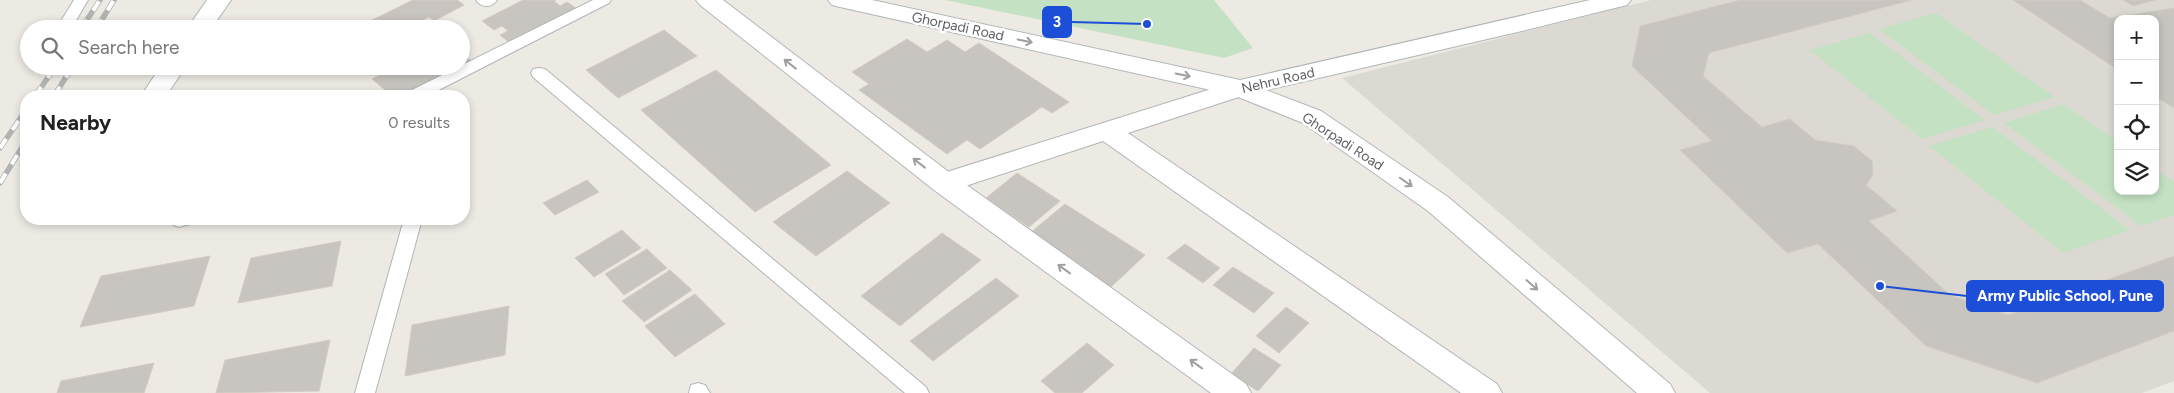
<!DOCTYPE html>
<html lang="en">
<head>
<meta charset="utf-8">
<style>
	:root { --surface:#fff; --page:#f2f2f2; --text:#222; --muted:#767676; --line:#e0e0e0 }
	body { margin:0; font-family:Figtree,sans-serif; background:var(--page); color:var(--text) }
	.controls { position:absolute; right:15px; top:15px; display:grid; overflow:hidden; border-radius:10px; box-shadow:0 2px 8px #0003 }
	.controls button { width:45px; height:45px; display:grid; place-items:center; padding:0; border:0; border-bottom:1px solid var(--line); background:var(--surface); color:var(--text); font:25px sans-serif }
	.list { margin:0; padding:0; list-style:none }
	h2 { display:flex; justify-content:space-between; align-items:center; height:65px; margin:0; padding:0 20px; font-size:21px }
	h2 small { font-size:16px; font-weight:400; color:var(--muted) }
	.icon { flex:none; width:28px; height:28px; fill:none; stroke:currentColor; stroke-width:2; stroke-linecap:round; stroke-linejoin:round }
	.map { position:relative; flex:none; width:2174px; height:393px; overflow:hidden }
	.search { position:absolute; background:var(--surface); box-shadow:0 2px 8px #0003; left:20px; top:20px; width:450px; height:55px; display:flex; align-items:center; gap:12px; box-sizing:border-box; padding:0 18px; border-radius:28px; color:var(--muted); font-size:19px }
	.panel { position:absolute; background:var(--surface); box-shadow:0 2px 8px #0003; left:20px; top:90px; width:450px; height:135px; border-radius:20px }
	.map>svg:first-child { display:block }
	.education { fill:#dcd9d2; fill-rule:evenodd }
	.green { fill:#c4e2c3 }
	.building { fill:#c8c5c0; stroke:#d1ccc3 }
	.lines { fill:none; stroke-linecap:round; stroke-linejoin:round }
	.service-casing { stroke:#b1b4b7; stroke-width:2 }
	.minor-casing { stroke:#b1b4b7; stroke-width:2 }
	.secondary-casing { stroke:#b3b6ba; stroke-width:2 }
	.service { fill:#fff; fill-rule:evenodd }
	.minor { fill:#fff; fill-rule:evenodd }
	.secondary { fill:#fff; fill-rule:evenodd }
	.rail-casing { stroke:#b2b3b3; stroke-width:5.5 }
	.rail { stroke:#fff; stroke-width:4; stroke-dasharray:11; stroke-linecap:butt }
	.oneway { stroke:#9d9fa1 }
	.labels { text-anchor:middle; stroke-width:5; stroke-linejoin:round; paint-order:stroke }
	.street-label { font-size:14px; fill:#5c5f63; stroke:#fff }
	.leader { fill:none; stroke:#1d4ed8; stroke-width:2 }
	.callout-dot { fill:#1d4ed8; stroke:#fff; stroke-width:2 }
	.callout { fill:#1d4ed8; stroke:#1d4ed8; stroke-width:2 }
	.callout-label { font-size:15px; text-anchor:middle; font-weight:bold; fill:#fff }
</style>
</head>
<body>
<div class="map">
<svg width="2174" height="393" viewBox="0 0 2174 393">
	<rect width="100%" height="100%" fill="#edeae4"/>
	<path class="education" d="M1651,0h523v381l-32,12h-432l-368,-315zM2118,19h37v172h-37z"/>
	<path class="green" d="M945,0h269l39,48 -29,10z
		M1936,13l119,84 -61,18 -115,-86z
		M1870,33l115,87 -63,19 -112,-89z
		M2064,104l54,38v49h37v-22l19,13v33l-33,11 -137,-103z
		M1992,127l138,103 -67,23 -134,-107z"/>
	<path class="building" d="M413,0h44l7,5 -30,16 -5,-4 -19,9 4,3h-38l-8,-7z
		M523,0h33l-2,1 6,5 7,-4 10,7 -66,35 -11,-9 8,-4 -6,-5 -8,4 -12,-9z
		M1740,0h172l-203,53 -6,23 59,51 28,-8 25,21 39,6 18,15 1,14 -7,10 31,26 -28,10 81,74 58,20 166,-59v75l-137,52 -111,-37 -108,-102 -31,9 -107,-103 32,-9 -80,-75 8,-40z
		M2013,0h67l30,18 64,-10v100l-19,-12v-77h-37v51z
		M2123,0h32l-22,6z
		M664,30l33,26 -79,42 -32,-28z
		M907,39l20,13 20,-12 18,12 14,-9 90,59 -17,11 -10,-6 -62,42 -13,-9 -20,14 -88,-64 10,-6 -17,-12z
		M461,53l13,10 -64,33h-18l-20,-17 24,-13h65z
		M716,70l115,95 -76,47 -114,-102z
		M847,171l43,32 -74,53 -43,-34z
		M1017,173l43,28 -31,26 -43,-29z
		M587,180l12,12 -44,23 -12,-12z
		M1065,204l80,51 -34,32 -81,-54z
		M622,230l19,18 -47,29 -19,-19z
		M942,233l39,27 -81,66 -39,-30z
		M341,241l-9,45 -94,17 13,-45z
		M1185,244l35,24 -17,15 -36,-25z
		M647,249l20,19 -43,27 -19,-21z
		M210,256l-16,50 -114,21 21,-51z
		M1233,267l41,26 -20,20 -41,-28z
		M670,270l22,20 -48,32 -22,-21z
		M996,278l23,18 -86,65 -23,-20z
		M695,294l30,30 -50,33 -30,-31z
		M509,306l-4,49 -100,21 7,-51z
		M1286,307l23,16 -30,30 -23,-17z
		M330,340l-11,51 -103,2 9,-33z
		M1087,343l27,22 -32,28h-27l-14,-12z
		M1254,348l27,17 -23,26 -27,-17z
		M154,363l-10,30h-87l4,-12z"/>
	<g class="lines">
		<g class="service-casing">
			<path id="service" d="M74,0h14l-17,29h-15z
				M476,0h21c-5,8 -16,8 -21,0z
				M593,0h18l-2,3 -182,93h-21l2,-4z
				M539,68l6,1 381,318 3,6h-24l-372,-316 -2,-4 2,-4z
				M171,219h22l-3,5 -11,3 -6,-2z
				M404,219h18l-47,174h-20z
				M698,383l7,2 5,8h-21l2,-8z"/>
		</g>
		<g class="minor-casing">
			<path id="minor" d="M207,0h24l-20,29h-24z
				M1590,0h41l-4,5 -105,26 -277,64 -117,38 369,251 5,9h-41l-358,-252 -159,52 -10,-3 -4,-7 4,-7 306,-96z
				M161,66h25l-20,30h-25z"/>
		</g>
		<g class="secondary-casing">
			<path id="secondary" d="M696,0h27l231,176 292,208 5,9h-40l-277,-203 -234,-185z
				M828,0h44l368,80 81,31 127,86 222,187 5,9h-38l-209,-182 -125,-88 -70,-28 -393,-88 -8,-2z"/>
		</g>
		<use href="#service" class="service"/>
		<use href="#minor" class="minor"/>
		<use href="#secondary" class="secondary"/>
		<g class="rail-casing">
			<path id="rail" d="M81,29l19,-29
				M96,29l18,-29
				M35,96l21,-30
				M54,96l19,-30
				M0,148l26,-38
				M0,183l26,-42"/>
		</g>
		<use href="#rail" class="rail"/>
	</g>
	<defs><path id="oneway-shaft" d="M-6 0H5M1.5-3L5.5 0L1.5 3" fill="none" stroke-width="1.6" stroke-linecap="round" stroke-linejoin="round" transform="scale(1.25)"/></defs>
	<g class="oneway">
		<use href="#oneway-shaft" transform="translate(1025 41) rotate(12)"/>
		<use href="#oneway-shaft" transform="translate(790 64) rotate(-142)"/>
		<use href="#oneway-shaft" transform="translate(1183 75) rotate(12)"/>
		<use href="#oneway-shaft" transform="translate(919 163) rotate(-142)"/>
		<use href="#oneway-shaft" transform="translate(1406 182) rotate(35)"/>
		<use href="#oneway-shaft" transform="translate(1064 269) rotate(-144)"/>
		<use href="#oneway-shaft" transform="translate(1532 285) rotate(41)"/>
		<use href="#oneway-shaft" transform="translate(1196 364) rotate(-144)"/>
	</g>
	<g class="labels">
		<g class="street-label">
			<text transform="translate(958 26) rotate(12)" y="5">Ghorpadi Road</text>
			<text transform="translate(1278 80) rotate(-13)" y="5">Nehru Road</text>
			<text transform="translate(1343 141) rotate(33)" y="5">Ghorpadi Road</text>
		</g>
	</g>
	<path class="leader" d="M1147 24L1071 22M1880 286L1967 296"/>
	<g class="callout-dot">
		<circle cx="1147" cy="24" r="5"/>
		<circle cx="1880" cy="286" r="5"/>
	</g>
	<g class="callout">
		<rect x="1043" y="7" width="28" height="30" rx="5"/>
		<rect x="1967" y="281" width="196" height="30" rx="5"/>
	</g>
	<g class="callout-label">
		<text x="1057" y="27">3</text>
		<text x="2065" y="301">Army Public School, Pune</text>
	</g>
</svg>
<div class="controls">
<button>+</button>
<button>−</button>
<button><svg class="icon" aria-label="locate" viewBox="0 0 24 24"><circle cx="12" cy="12" r="6"/><path d="M12 2v4M12 18v4M2 12h4M18 12h4"/></svg></button>
<button><svg class="icon" aria-label="layers" viewBox="0 0 24 24"><path d="M12 4l9 5-9 5-9-5zM3 14l9 5 9-5"/></svg></button>
</div>
<div class="search"><svg class="icon" aria-label="search" viewBox="0 0 24 24"><circle cx="10" cy="10" r="6"/><path d="M15 15l6 6"/></svg>Search here</div>
<section class="panel">
<h2>Nearby<small>0 results</small></h2>
<ul class="list">
</ul>
</section>
</div>
</body>
</html>
